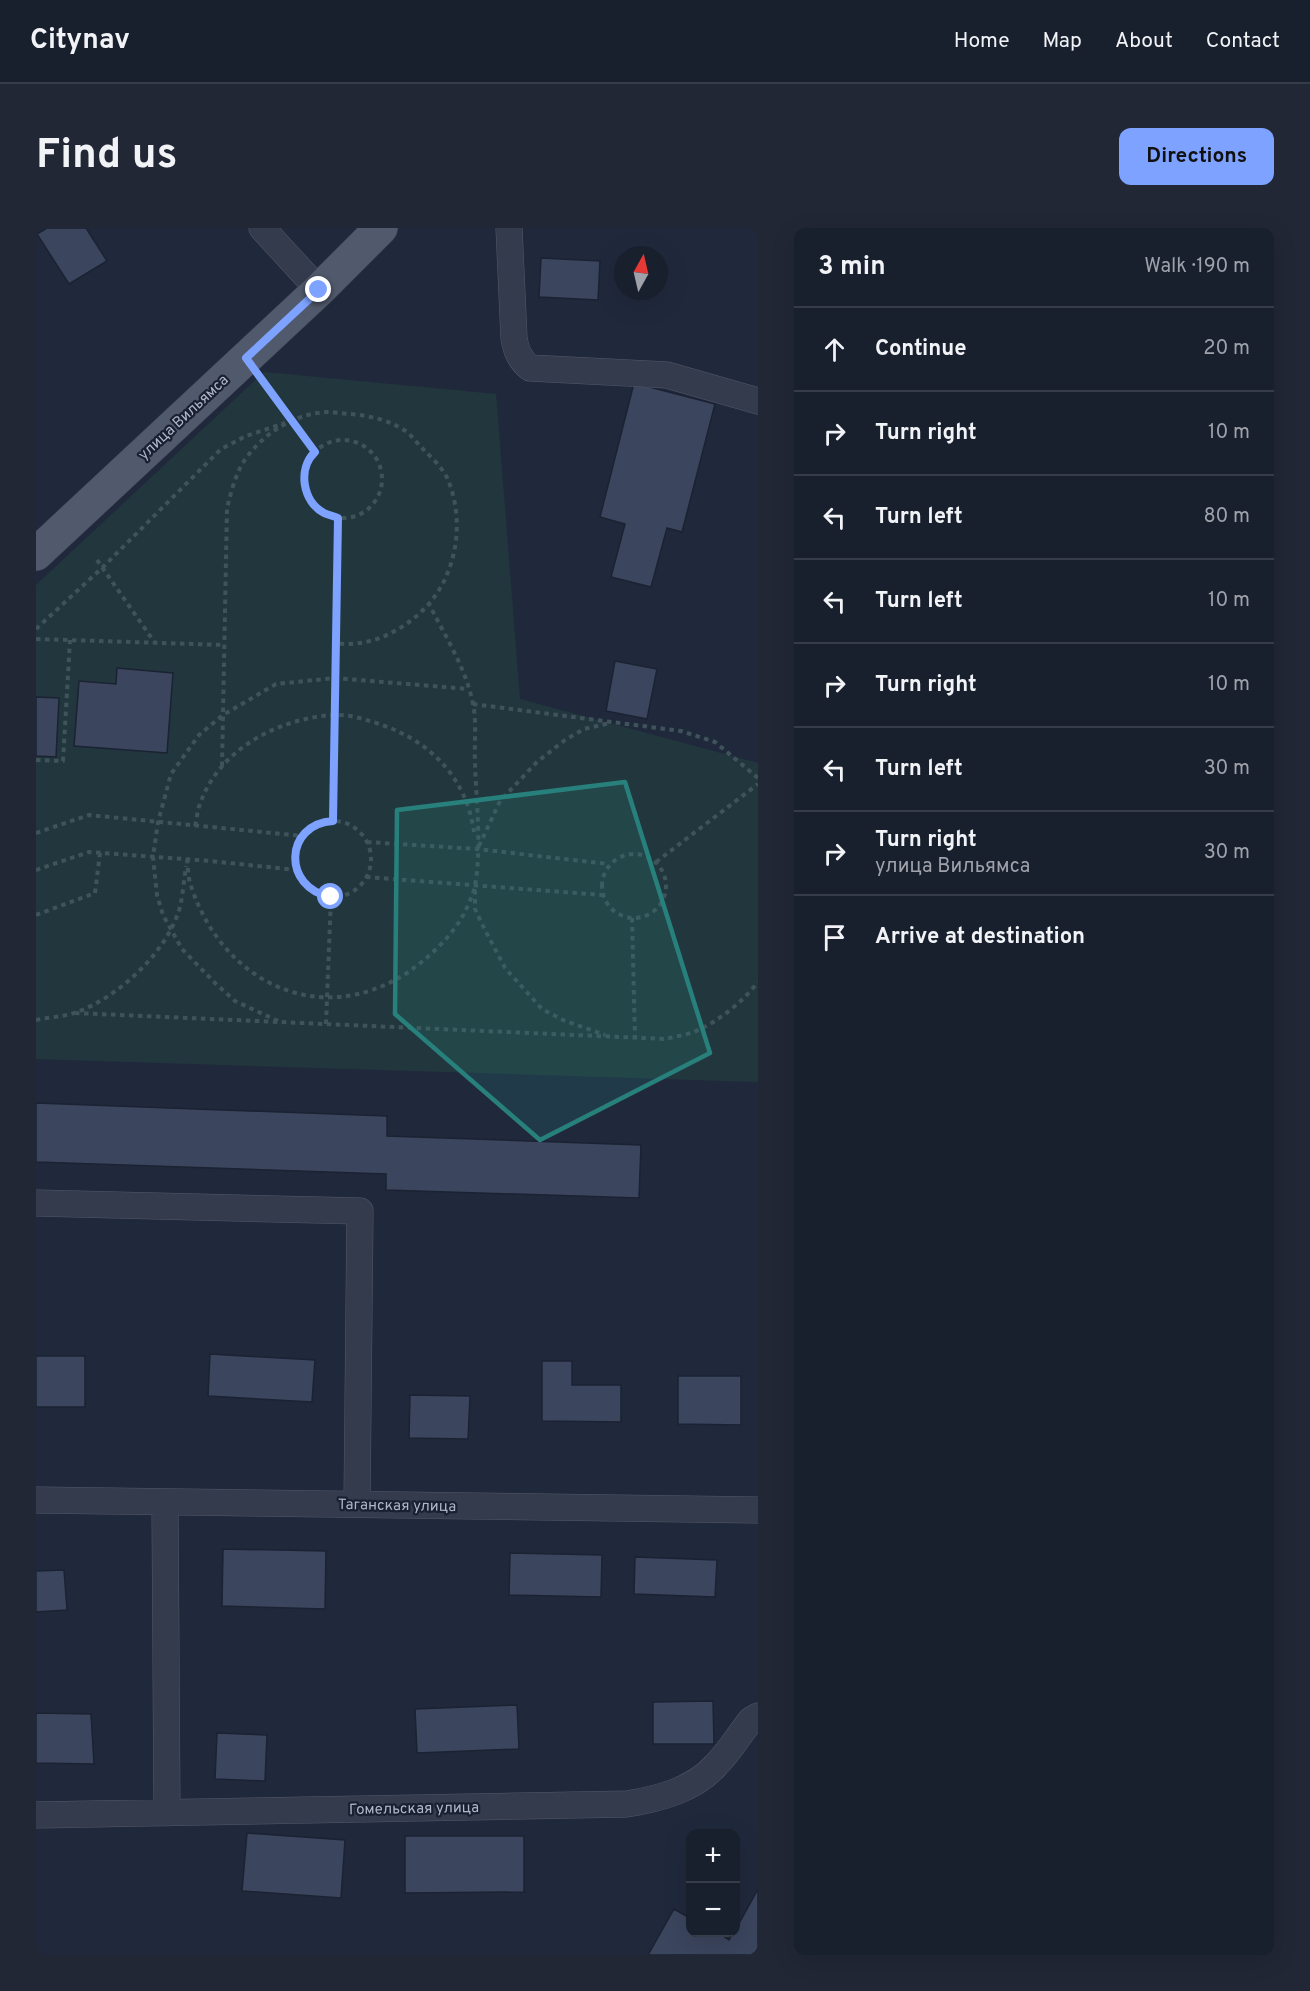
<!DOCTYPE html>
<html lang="en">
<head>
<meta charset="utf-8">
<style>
	:root { --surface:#181f2d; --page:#212735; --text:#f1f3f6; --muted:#9fa2aa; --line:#363d49; --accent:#7da2ff }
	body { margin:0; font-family:Overpass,sans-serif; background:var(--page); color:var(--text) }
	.controls { position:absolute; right:18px; bottom:18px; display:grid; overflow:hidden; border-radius:12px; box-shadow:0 6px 24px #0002 }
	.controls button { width:54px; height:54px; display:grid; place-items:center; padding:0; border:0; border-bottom:2px solid var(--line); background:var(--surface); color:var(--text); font:30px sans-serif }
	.compass { position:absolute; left:578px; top:18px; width:54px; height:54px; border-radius:50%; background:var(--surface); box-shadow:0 6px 24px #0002; rotate:8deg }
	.stop { position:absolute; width:18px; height:18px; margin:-14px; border:4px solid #7da2ff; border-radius:50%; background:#fff }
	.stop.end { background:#7da2ff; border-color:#fff; box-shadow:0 2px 6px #0008 }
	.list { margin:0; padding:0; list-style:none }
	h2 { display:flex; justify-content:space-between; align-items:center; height:78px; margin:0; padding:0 24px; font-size:26px }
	h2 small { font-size:20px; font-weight:400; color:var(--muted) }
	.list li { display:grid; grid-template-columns:39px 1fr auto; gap:18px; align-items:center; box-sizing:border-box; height:84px; padding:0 24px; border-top:2px solid var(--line) }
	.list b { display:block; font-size:22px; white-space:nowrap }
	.list p { margin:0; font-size:20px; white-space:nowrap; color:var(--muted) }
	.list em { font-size:20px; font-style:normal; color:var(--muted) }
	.icon { flex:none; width:33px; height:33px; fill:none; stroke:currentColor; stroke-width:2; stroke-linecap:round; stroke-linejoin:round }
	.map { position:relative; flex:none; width:722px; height:1727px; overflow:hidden; border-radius:12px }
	header { display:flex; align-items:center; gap:36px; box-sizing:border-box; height:84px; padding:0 30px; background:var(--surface); border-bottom:2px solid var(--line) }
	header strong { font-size:28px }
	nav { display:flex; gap:33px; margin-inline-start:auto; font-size:21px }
	.intro { display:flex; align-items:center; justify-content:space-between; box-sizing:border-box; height:144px; padding:0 36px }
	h1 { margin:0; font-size:42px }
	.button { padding:15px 27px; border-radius:12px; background:var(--accent); color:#111; font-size:21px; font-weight:700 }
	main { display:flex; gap:36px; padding:0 36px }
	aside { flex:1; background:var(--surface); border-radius:12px; box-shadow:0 6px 24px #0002 }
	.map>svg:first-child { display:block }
	.green { fill:#22373d }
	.building { fill:#3b455d; stroke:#1b2233; stroke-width:1.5 }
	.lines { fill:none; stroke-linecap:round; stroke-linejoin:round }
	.street-casing { stroke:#51596a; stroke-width:27 }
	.primary-casing { stroke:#3d4455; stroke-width:34 }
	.path { stroke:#3f545a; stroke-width:4; stroke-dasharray:4.5 4.5; stroke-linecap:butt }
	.street { stroke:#343b4c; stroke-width:26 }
	.primary { stroke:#515a6c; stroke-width:33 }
	.route { stroke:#7da2ff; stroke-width:8 }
	.marked { fill:#27807c; fill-opacity:0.2; stroke:#27807c; stroke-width:4.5; stroke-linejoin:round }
	.labels { text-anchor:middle; stroke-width:4.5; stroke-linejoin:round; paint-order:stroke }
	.street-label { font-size:15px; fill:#aeb6c8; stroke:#192031 }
</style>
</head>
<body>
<header>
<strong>Citynav</strong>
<nav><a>Home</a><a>Map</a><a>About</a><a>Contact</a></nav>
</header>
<div class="intro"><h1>Find us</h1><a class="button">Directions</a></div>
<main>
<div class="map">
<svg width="722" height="1727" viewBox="0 0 722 1727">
	<rect width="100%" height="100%" fill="#20293c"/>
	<path class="green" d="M228,144l232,22 24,305 238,64v319l-722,-23v-474z"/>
	<path class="building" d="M11,0h39l21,33 -38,23 -32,-50z
		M505,30l59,3 -2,39 -59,-3z
		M598,155l81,21 -33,128 -15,-4 -16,59 -40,-10 14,-53 -25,-7z
		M579,433l42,8 -10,50 -41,-8z
		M81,440l56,5 -6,80 -93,-7 5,-65 37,3z
		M0,469l23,1 -3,59 -20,-1z
		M0,875l351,13v20l254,9 -2,53 -253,-8v-16l-350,-12z
		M174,1126l105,6 -3,42 -104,-6z
		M0,1128h49v51h-49z
		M506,1133h30v24h49v37l-79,-1z
		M642,1148h63v49l-63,-1z
		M374,1167l60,1 -2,43 -59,-1z
		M187,1321l103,2 -1,58 -103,-3z
		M474,1325l92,2 -1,42 -92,-2z
		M599,1329l82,3 -2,37 -81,-3z
		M28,1342l3,40 -31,2v-41z
		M677,1473l1,43h-61v-42z
		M481,1477l2,44 -102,4 -2,-44z
		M0,1485l55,1 3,50 -58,-1z
		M181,1505l50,2 -2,46 -50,-2z
		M211,1605l98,7 -4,58 -99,-7z
		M369,1608h119v56l-119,1z
		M722,1661v66h-110l26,-46 16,9v14h27l12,8 4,-8h3v-3z"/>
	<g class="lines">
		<g class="street-casing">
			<path id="street" d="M226,0l57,62
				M473,0l5,110c2,12 5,21 16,30l137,7 91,26
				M0,975l324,8 -3,293
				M0,1272l722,10
				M129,1274l2,311
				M0,1587l591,-11c31,-5 67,-14 89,-39 13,-13 23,-30 35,-45l7,-4"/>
		</g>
		<g class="primary-casing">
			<path id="primary" d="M0,326l283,-264 62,-62"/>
		</g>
		<path class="path" d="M228,155l51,69
			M268 251a39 39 0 1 1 78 0a39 39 0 1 1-78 0Z
			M61,332l58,83
			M0,401l67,-62 118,-118 25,-13 39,-13
			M0,411l189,6
			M437,476l208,27 34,11 43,36
			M0,532l27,1 7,-121
			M186,538l5,-258c4,-15 8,-33 17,-47 18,-27 51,-48 84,-49 7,0 15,2 23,2 19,2 39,6 56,18 5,4 10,11 15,16 9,9 21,20 26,32 18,43 8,99 -26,131 -23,22 -55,37 -87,32
			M297,593l5,-304
			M259 631a38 38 0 1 1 76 0a38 38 0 1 1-76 0Z
			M159,598c2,-7 2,-15 5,-22 19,-55 78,-85 132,-89 14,-1 28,3 41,7 54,16 93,53 101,110
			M0,605l53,-18 214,21
			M331,614l110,7 131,15
			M443,618l21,-45 37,-39 28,-22 19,-11 26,-6
			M566 658a32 32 0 1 1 64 0a32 32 0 1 1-64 0Z
			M151,631c1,9 1,19 4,27 31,95 127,144 216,87 20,-14 41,-33 54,-54 5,-9 12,-23 14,-34 7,-36 1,-85 0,-122 -1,-19 2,-41 -2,-59 -7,-36 -28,-68 -44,-100
			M620,634l102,-78
			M0,642l53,-18 121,9 87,9
			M330,649l236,18
			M439,662v19l9,19 21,40 19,21 18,20 21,11 42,15
			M0,687l59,-22 5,-40
			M596,690l3,120
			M39,785l591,26c10,-3 23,-4 32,-9 24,-11 44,-28 60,-48
			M0,792c13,-3 28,-3 41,-8 42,-15 91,-61 103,-105 3,-13 4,-28 6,-41
			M242,793l-43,-20 -19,-17 -34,-35 -19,-34 -6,-20 -4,-38 5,-35 13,-48 28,-39 24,-20 53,-31 59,-6 133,11
			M290,796l5,-127"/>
		<use href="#street" class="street"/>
		<use href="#primary" class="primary"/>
	</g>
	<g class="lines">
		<path class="route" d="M283,62l-73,68 69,94c-18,17 -12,50 9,61 4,2 10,3 14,5l-5,303c-49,3 -51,67 -2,76"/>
	</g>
	<path class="marked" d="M589,554l85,271 -170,87 -145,-126 2,-204z"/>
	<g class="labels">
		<g class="street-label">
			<text transform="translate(147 189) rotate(-43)" y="5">улица Вильямса</text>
			<text transform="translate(361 1277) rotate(1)" y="5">Таганская улица</text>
			<text transform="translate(378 1580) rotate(-1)" y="5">Гомельская улица</text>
		</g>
	</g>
</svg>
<div class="controls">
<button>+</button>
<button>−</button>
</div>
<svg class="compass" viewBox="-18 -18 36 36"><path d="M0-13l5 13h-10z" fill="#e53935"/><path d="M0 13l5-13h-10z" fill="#9fa2aa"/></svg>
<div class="stop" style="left:295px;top:669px"></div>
<div class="stop end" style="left:283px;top:62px"></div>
</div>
<aside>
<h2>3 min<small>Walk · 190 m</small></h2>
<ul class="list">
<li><svg class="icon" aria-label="ahead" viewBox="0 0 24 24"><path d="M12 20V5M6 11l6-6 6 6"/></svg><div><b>Continue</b></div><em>20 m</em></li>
<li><svg class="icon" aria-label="right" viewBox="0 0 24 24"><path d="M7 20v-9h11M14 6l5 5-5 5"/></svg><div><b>Turn right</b></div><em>10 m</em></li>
<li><svg class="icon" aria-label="left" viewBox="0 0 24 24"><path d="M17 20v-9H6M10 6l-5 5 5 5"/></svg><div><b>Turn left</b></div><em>80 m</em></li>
<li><svg class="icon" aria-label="left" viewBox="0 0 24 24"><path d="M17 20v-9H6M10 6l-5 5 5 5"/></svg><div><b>Turn left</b></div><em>10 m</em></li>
<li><svg class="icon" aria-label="right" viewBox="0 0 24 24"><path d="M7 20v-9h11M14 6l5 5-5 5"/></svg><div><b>Turn right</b></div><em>10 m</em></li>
<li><svg class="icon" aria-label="left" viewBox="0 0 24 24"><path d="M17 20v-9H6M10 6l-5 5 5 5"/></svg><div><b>Turn left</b></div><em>30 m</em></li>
<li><svg class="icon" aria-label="right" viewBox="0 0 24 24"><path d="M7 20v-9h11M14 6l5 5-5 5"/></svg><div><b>Turn right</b><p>улица Вильямса</p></div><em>30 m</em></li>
<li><svg class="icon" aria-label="arrive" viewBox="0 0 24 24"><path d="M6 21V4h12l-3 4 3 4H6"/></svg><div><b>Arrive at destination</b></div></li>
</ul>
</aside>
</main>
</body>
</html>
